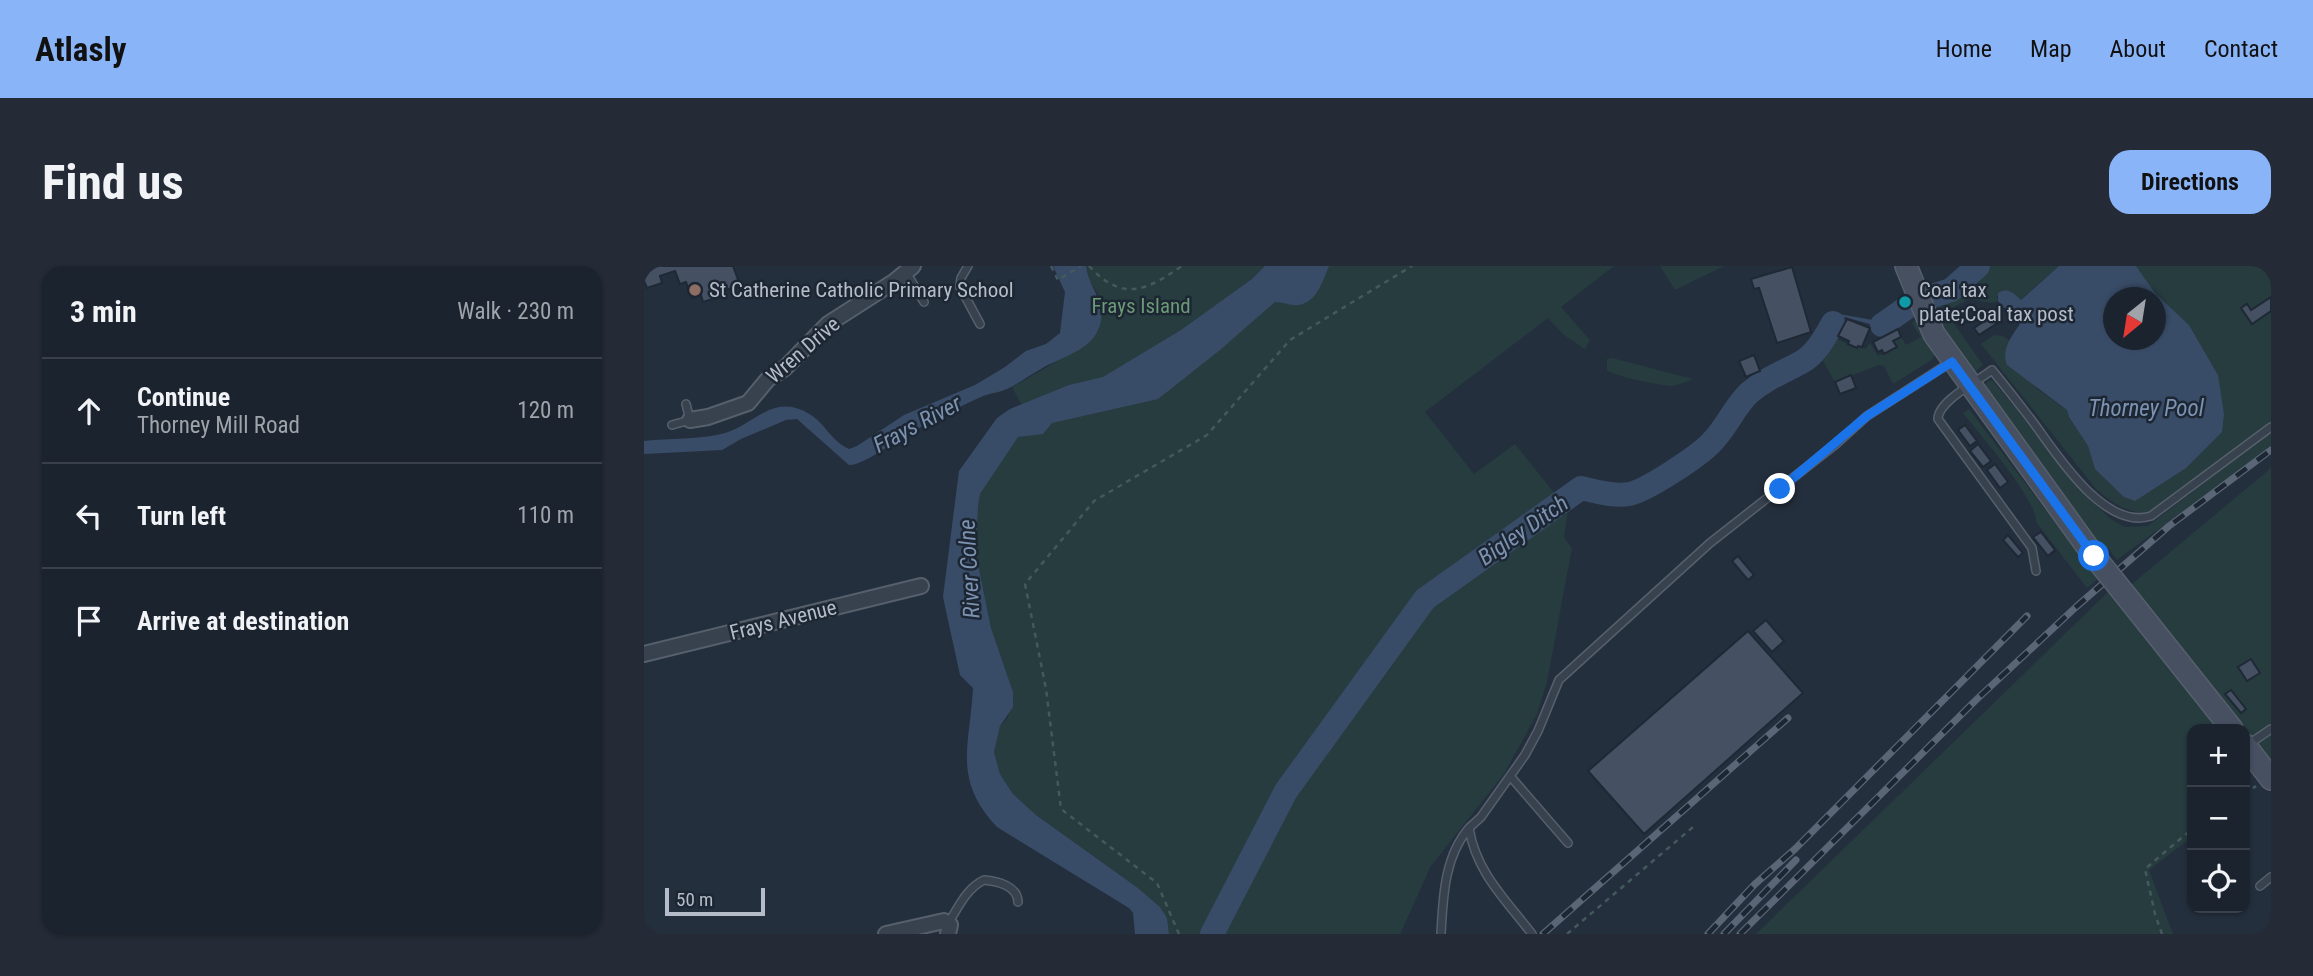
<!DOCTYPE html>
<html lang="en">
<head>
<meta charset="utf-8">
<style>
	:root { --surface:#1b232e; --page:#242b36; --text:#f1f3f6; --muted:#a0a4aa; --line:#39404a; --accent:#8ab4f8 }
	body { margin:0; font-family:"Roboto Condensed",sans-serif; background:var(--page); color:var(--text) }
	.controls { position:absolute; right:21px; bottom:21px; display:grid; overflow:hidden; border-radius:14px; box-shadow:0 2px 5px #0004 }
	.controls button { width:63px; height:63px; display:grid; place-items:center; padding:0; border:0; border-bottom:2px solid var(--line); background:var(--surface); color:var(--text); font:35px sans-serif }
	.compass { position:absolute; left:1459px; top:21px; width:63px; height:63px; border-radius:50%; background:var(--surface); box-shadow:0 2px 5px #0004; rotate:210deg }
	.scale { position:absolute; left:21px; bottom:18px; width:100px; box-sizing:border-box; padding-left:7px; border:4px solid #b4bcc9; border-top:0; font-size:19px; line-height:24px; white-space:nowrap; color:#b4bcc9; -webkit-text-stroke:5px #1d2633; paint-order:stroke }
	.stop { position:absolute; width:21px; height:21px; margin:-16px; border:5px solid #1a73e8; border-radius:50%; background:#fff }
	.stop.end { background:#1a73e8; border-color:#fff; box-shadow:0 2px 7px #0008 }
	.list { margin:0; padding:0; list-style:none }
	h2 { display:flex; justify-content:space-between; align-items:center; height:91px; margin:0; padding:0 28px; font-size:30px }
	h2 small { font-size:23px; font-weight:400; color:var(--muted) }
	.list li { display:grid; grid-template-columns:46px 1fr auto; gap:21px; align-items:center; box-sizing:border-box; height:105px; padding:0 28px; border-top:2px solid var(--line) }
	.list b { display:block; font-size:26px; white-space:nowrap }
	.list p { margin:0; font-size:23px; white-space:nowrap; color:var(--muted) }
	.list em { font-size:23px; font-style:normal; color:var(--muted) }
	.icon { flex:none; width:38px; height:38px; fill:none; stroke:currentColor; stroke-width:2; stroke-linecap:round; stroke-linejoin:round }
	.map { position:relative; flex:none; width:1627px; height:668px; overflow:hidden; border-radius:21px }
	header { display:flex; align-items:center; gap:42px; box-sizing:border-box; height:98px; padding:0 35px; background:var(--accent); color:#111 }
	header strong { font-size:33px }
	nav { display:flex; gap:38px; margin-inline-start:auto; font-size:24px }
	.intro { display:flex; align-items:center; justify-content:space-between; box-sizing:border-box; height:168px; padding:0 42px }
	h1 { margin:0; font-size:49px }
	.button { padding:18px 32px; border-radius:21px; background:var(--accent); color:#111; font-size:24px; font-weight:700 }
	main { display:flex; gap:42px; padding:0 42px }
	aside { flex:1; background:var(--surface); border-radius:21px; box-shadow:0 2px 5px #0004 }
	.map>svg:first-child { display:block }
	.green { fill:#263c3f }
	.water { fill:#394c67; fill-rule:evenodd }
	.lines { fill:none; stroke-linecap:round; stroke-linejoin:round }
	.river { stroke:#394c67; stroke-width:24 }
	.building { fill:#455162; stroke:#1f2835; stroke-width:2 }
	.lane-casing { stroke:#565f6c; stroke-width:10 }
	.street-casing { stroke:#565f6c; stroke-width:18 }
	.secondary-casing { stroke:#565f6c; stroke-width:24 }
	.path { stroke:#44595c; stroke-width:2.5; stroke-dasharray:5 5; stroke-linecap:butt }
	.lane { stroke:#38414e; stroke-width:7 }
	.street { stroke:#38414e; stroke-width:14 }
	.secondary { stroke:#465061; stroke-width:21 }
	.rail-casing { stroke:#5a6575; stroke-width:7 }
	.rail { stroke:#1d2633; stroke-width:4.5; stroke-dasharray:13; stroke-linecap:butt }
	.secondary-bridge-casing { stroke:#565f6c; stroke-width:24; stroke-linecap:butt }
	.secondary-bridge { stroke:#465061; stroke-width:21 }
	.route { stroke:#1a73e8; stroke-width:9 }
	.education-dot { fill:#8d6e63; stroke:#1d2633; stroke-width:2.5 }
	.culture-dot { fill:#0f9aa8; stroke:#1d2633; stroke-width:2.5 }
	.labels { text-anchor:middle; stroke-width:5; stroke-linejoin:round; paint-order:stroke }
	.poi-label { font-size:21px; fill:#b4bcc9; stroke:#1d2633; text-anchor:start }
	.park-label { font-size:21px; fill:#6b9a76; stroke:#1d2633 }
	.street-label { font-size:21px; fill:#b4bcc9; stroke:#1d2633 }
	.water-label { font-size:23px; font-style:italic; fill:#7c92b1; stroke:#1d2633 }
</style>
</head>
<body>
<header>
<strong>Atlasly</strong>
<nav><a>Home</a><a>Map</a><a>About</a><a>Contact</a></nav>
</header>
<div class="intro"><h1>Find us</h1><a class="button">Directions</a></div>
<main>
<aside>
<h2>3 min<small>Walk · 230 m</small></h2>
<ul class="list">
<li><svg class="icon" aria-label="ahead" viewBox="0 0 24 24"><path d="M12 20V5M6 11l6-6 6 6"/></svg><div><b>Continue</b><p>Thorney Mill Road</p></div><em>120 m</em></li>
<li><svg class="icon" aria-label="left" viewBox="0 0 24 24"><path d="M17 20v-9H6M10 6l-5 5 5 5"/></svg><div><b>Turn left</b></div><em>110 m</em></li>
<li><svg class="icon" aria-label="arrive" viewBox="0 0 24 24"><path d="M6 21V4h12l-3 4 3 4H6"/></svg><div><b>Arrive at destination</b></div></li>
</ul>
</aside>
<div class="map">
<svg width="1627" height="668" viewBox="0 0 1627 668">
	<rect width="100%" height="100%" fill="#242f3e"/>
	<path class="green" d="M442,0h528l-53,41 29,33 -5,9 -21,-14 -16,-17 -123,94 49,62 41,-30 53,66 -4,28 8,10 -25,134 -10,32 -33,60 -73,92 -31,68h-231l-2,-16 -7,-11 -22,-19 -102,-73 -23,-21 -13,-20 -6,-22 6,-26 8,-9 5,-25 -22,-64 -12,-59 -3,-13 2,-50 2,-12 34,-53 4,-4 19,-3 -25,-47 67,-38 14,-12 6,-15 2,-16 -3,-12 -12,-20z
		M1016,0h64l-49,24z
		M1338,0h77l-39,34 -9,-9 -14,5 1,5 -6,2 -23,-4 -17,9 -11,-3 42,60 -8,7h-4l-6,-5 -38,-66 29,-9z
		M1492,0h135v155l-121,93c-22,-1 -38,-11 -54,-25l-115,-145 13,-9 9,1 6,4 -3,7 31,42 30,21 2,7 19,29 7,23 123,-94 -29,-50 -34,-32z
		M1203,53l-10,20 20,9 1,-2 7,3 5,-6 8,13 19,-8 -4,-7 8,-4 5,8 15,-8 -9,-14 4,-3 19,34 -2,5 -40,25 -9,-18 -5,-1 -44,17 -17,-30 7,-5 13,-26z
		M968,92l81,21c-6,2 -14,6 -21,7 -10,0 -59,-10 -65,-16v-11z
		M1345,114l4,1 97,119 22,20 13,7 23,-1 123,-94v14l-154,114 -9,-12 -5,3 -119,-165z
		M1325,143l129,170 -11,9 -51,-66c1,-23 -57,-88 -73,-109z
		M1627,202v300l-26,-34v-5h-4l-110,-144z
		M1465,325l109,138h-26v108l-43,33 24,64h-417z"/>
	<path class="water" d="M409,0h33c2,23 28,42 8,71 -12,16 -39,23 -55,33 -11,6 -21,14 -32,19 -9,4 -18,4 -26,8 -21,9 -42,21 -62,31 -18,8 -55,38 -70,37l-52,-46 -11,1 -45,19 -19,11 -78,4v-13c26,-3 56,-1 81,-8 26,-7 45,-35 74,-24 26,9 28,30 50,40l8,-3 47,-31 71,-30 30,-18 21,-16 20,-7 14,-11 5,-41z
		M621,0h64c-6,14 -12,37 -31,39 -7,1 -15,-3 -23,-3l-55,48 -62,49 -106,24 -9,11 -25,3 -38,57 -2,12 -2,50 3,13 12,59 22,64v15l-13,19 -6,26 6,22 13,20 23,21 102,73 22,19 7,11 2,16h-34l-2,-21 -4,-5 -132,-81c-45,-48 -27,-81 -24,-139l-13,-13 -17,-78 16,-126 38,-53 13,-9 59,-24 34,-8 78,-47 71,-51z
		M1415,0h77l19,27 34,32 29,50 6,39 -2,18 -36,36 -51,33 -11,-4 -29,-28 -7,-23 -19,-29 -2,-7 -60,-45c-6,-16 4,-28 13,-41l-22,-23v-8c11,-6 15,0 23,7zM1470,32h42v42h-42z
		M1264,38l3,7 -31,16 -35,-10c-15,8 -14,25 -27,35l-4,-6 25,-32 39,7 7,-1z"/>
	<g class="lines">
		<path class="river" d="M1238,59l34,-24 35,-11 27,-24
			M568,668l74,-143 139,-192 156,-111c15,3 32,9 48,6 17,-3 68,-37 81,-50 16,-15 24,-37 39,-51 16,-14 32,-20 51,-30 15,-7 25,-26 33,-40"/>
	</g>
	<path class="building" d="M0,0h89l7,19 -20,7 2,4 -19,6 -2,-7 -9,3 -6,-16 -6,2 -5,-13 -15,5 2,7 -15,5 -3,-7z
		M1148,1l19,65 -34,11 -18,-55 -5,1 -3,-10z
		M1627,31v14l-19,13 -11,-16 6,-4 4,6z
		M1350,49l5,7 -20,13 -5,-7z
		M1203,53l23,9 -8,19 -4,-1 -1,2 -9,-4 1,-3 -11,-5z
		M1254,63l3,8 -8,4 4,6 -13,7 -2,-4 -4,2 -5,-10z
		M1110,89l6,16 -14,6 -7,-16z
		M1207,109l5,13 -16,6 -5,-12z
		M1321,159l12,16 -7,5 -12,-16z
		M1334,178l13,17 -8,6 -13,-16z
		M1351,198l13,18 -8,6 -13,-18z
		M1397,266l14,18 -7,6 -15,-19z
		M1364,269l15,18 -5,4 -15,-17z
		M1094,290l16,19 -6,5 -16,-19z
		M1122,354l18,21 -12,11 -19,-21z
		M1104,365l55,62 -159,141 -56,-63z
		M1607,393l9,14 -13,8 -9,-14z
		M1587,424l15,19 -5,4 -16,-19z"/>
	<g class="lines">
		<g class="lane-casing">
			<path id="lane" d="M324,0l-7,12 -1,9 20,37
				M262,6l18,30
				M28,159l18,-5 -4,-16
				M1392,305l-4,-23 -94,-129c0,-18 40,-38 54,-49 14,17 27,34 41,52 23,31 71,109 118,94l120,-89
				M1605,478l22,-15
				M866,510l58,67
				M1616,620l11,-9
				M305,656c10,-16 18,-34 35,-42 13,1 34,6 34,22
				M797,668c2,-36 3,-77 28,-106
				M888,668c-27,-35 -56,-62 -63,-106l12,-11 44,-62 13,-24 21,-51 151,-137 126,-99 31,-28 84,-54"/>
		</g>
		<g class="street-casing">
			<path id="street" d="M46,154l18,-3 40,-14 20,-24 17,-11 43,-44 67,-43 18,-15
				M0,388l277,-68
				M242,668l58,-13 6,4 -2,9"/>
		</g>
		<g class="secondary-casing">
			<path id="secondary" d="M1262,0l28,68 160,222
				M1483,331l105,132
				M1601,479l26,34"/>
		</g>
		<path class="path" d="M407,0l7,14 23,-14
			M445,0c34,37 58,24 93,0
			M1601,528l11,-8
			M535,668l-22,-51 -96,-74 -15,-120 -21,-105 69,-83 113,-66 83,-95 122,-74
			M923,668l126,-107
			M1518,668l-7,-20 -10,-45 47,-40"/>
		<use href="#lane" class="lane"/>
		<use href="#street" class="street"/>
		<use href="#secondary" class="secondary"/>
		<g class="rail-casing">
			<path id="rail" d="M899,668l245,-216
				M1064,668l47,-50 40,-35 232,-233
				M1080,668l72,-74
				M1096,668l237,-235 99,-92 93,-81 102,-76"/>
		</g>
		<use href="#rail" class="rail"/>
		<g class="secondary-bridge-casing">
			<path id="secondary-bridge" d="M1450,290l33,41"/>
		</g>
		<use href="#secondary-bridge" class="secondary-bridge"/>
	</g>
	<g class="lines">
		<path class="route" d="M1136,223l87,-73 85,-54 142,194"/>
	</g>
	<circle class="education-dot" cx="51" cy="24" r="7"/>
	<circle class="culture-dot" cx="1261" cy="36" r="7"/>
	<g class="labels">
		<g class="poi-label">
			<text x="65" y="31">St Catherine Catholic Primary School</text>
			<text x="1275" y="31">Coal tax<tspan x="1275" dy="24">plate;Coal tax post</tspan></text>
		</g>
		<g class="park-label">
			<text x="497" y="47">Frays Island</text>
		</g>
		<g class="street-label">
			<text transform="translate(159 84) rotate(-41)" y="7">Wren Drive</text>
			<text transform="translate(139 354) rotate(-14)" y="7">Frays Avenue</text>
		</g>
		<g class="water-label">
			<text x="1502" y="150">Thorney Pool</text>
			<text transform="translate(273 158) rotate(-28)" y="8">Frays River</text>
			<text transform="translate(879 264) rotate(-35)" y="8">Bigley Ditch</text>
			<text transform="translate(325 303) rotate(-93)" y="8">River Colne</text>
		</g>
	</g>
</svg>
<div class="controls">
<button>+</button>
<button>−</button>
<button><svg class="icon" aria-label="locate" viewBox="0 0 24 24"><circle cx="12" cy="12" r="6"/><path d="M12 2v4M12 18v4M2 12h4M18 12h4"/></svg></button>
</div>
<svg class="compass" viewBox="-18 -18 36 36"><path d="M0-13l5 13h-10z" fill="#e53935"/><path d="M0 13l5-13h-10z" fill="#a0a4aa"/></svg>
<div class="scale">50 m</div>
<div class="stop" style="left:1450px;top:290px"></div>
<div class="stop end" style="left:1136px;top:223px"></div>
</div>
</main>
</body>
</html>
